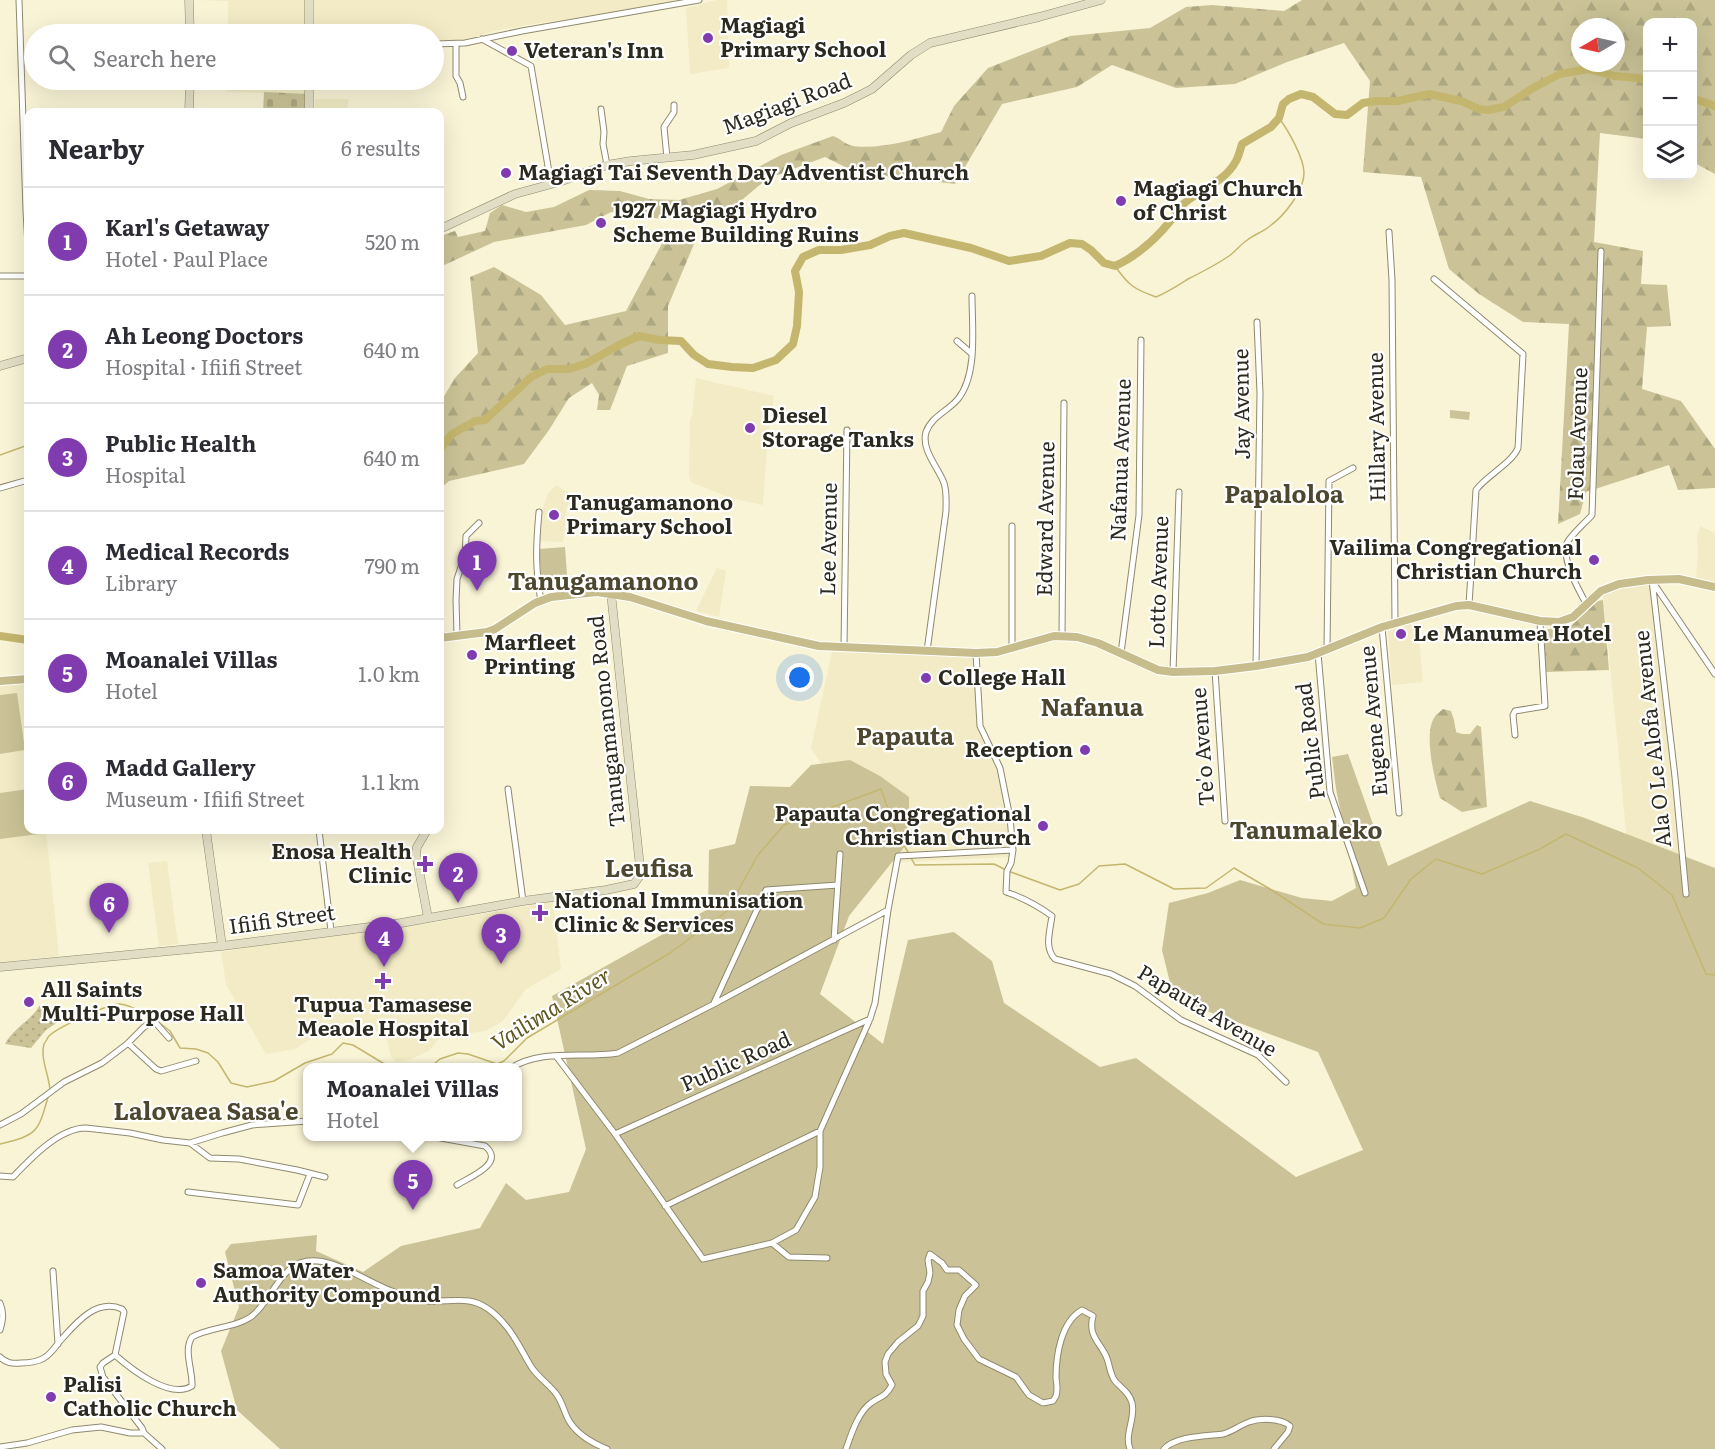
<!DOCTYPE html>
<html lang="en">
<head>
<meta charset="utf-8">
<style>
	:root { --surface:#fff; --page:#f2f2f3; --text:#2b2b33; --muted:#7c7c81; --line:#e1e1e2; --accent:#803caf }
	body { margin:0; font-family:Literata,serif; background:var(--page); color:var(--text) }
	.controls { position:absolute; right:18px; top:18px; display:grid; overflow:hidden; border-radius:12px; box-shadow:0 6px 24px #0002 }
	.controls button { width:54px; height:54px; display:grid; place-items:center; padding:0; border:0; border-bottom:2px solid var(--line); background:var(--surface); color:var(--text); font:30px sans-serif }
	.compass { position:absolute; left:1571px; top:18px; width:54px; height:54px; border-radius:50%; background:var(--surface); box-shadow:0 6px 24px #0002; rotate:261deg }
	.you { position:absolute; left:800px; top:678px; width:21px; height:21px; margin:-15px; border:4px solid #fff; border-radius:50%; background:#1a73e8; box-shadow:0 0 0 9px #1a73e833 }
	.badge { display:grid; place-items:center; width:39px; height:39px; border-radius:50%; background:var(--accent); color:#fff; font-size:20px; font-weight:700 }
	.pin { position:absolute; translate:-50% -50px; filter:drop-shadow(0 2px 3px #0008) }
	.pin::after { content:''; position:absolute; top:32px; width:21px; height:18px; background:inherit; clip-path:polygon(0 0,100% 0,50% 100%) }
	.popup { position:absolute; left:303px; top:1063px; width:219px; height:78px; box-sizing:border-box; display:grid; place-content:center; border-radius:12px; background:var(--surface); filter:drop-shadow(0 2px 4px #0005); font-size:20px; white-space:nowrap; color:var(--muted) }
	.popup b { font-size:22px; color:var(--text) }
	.popup::after { content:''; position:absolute; left:50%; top:100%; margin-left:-12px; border:12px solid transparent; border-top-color:var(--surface) }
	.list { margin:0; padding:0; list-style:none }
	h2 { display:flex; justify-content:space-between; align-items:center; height:78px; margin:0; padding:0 24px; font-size:26px }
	h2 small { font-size:20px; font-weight:400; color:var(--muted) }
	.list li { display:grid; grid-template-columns:39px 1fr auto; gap:18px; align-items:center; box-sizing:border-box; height:108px; padding:0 24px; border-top:2px solid var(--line) }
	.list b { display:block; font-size:22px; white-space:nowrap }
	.list p { margin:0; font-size:20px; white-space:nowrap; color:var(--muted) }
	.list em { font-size:20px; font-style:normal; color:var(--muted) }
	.icon { flex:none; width:33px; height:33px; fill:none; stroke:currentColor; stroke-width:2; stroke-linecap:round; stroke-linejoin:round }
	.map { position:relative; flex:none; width:1715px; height:1449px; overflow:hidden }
	.search { position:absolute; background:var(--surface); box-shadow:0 6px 24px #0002; left:24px; top:24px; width:420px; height:66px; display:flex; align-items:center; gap:15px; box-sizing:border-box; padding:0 21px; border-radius:33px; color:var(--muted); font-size:22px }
	.panel { position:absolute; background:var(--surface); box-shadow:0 6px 24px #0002; left:24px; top:108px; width:420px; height:726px; border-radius:12px }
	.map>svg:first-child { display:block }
	.built { fill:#f2ebc5 }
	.green { fill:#cbc397 }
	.forest { fill:url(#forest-firs); fill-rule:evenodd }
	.cemetery { fill:url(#cemetery-stones) }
	.garden { fill:url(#garden-dots) }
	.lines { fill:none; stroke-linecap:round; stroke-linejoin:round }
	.stream { stroke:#c4b66e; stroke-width:1.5 }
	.river { stroke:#c4b66e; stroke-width:8 }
	.street-casing { stroke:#8f8a6f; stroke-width:7 }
	.secondary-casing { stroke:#8f8a6f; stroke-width:9 }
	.primary-casing { stroke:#fff; stroke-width:10 }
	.street { stroke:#fff; stroke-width:5 }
	.secondary { stroke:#e2dec6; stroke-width:8 }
	.primary { stroke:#c6bc8c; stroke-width:8 }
	.poi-dot { fill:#803caf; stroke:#fff; stroke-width:2 }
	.labels { text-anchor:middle; stroke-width:4.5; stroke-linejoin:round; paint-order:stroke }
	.poi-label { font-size:21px; font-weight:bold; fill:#2c2a1f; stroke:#fff; text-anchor:start }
	.street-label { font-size:21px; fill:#2c2a1f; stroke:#fff }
	.water-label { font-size:22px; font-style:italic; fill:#615720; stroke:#fff }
	.quarter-label { font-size:24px; font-weight:bold; fill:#4c472e; stroke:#fff }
</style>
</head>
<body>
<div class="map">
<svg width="1715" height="1449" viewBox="0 0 1715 1449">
	<defs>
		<pattern id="forest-firs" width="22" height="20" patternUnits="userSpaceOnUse" patternTransform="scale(1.5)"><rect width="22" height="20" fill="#cbc397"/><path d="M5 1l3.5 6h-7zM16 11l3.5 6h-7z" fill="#aea882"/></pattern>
		<pattern id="cemetery-stones" width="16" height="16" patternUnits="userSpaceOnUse" patternTransform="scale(1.5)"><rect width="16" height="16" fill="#cbc397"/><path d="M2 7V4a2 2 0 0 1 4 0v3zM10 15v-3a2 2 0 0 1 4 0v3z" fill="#aea882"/></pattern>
		<pattern id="garden-dots" width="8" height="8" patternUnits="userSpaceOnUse" patternTransform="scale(1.5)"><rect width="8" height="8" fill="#cbc397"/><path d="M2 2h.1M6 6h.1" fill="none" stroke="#aea882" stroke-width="1.8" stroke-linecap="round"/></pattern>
	</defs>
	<rect width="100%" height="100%" fill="#f9f4d6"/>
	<path class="built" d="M196,0h109l1,34h-78v-33z
		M314,0h371l-102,17 -44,6 -40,7 -36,10h-29v-6h-120z
		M717,0h10l2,68 -39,6 -4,-66z
		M227,80h80v14l-80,-2z
		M315,99h34l-2,9 13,3 -1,1h-44z
		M696,378l78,18 -7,50 -4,59 -33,-7 -39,-16 -2,-7 1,-56 2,-3z
		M556,485l18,11 -7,11 -4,35 -25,-1 5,-33 5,-15z
		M1700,526l15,7v50l-19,-5 2,-24 -1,-16z
		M717,568l9,3 -7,46 -23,-6z
		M1639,584h11l12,93 19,195 -53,-21 -25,-257 11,-5z
		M1417,619l6,63 -31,3 -4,-54 3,-4z
		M832,652l140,4 8,77 17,32 11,63 1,29 -125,6 -73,-115z
		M26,682l2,17v131h18l13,126 -59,7v-277z
		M167,861l11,83 -19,2 -11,-83z
		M553,901l8,68 -35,20 -24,33 -17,9 -44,6 -12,14 -18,8 -14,3 -6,-5 -6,-25 -23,-3 -10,-6 -18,1 -39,25 -29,5 -40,-70 -5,-32 51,-9 165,-21z"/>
	<path class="green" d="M1450,410l20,2 -1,8 -19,-2z
		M565,547l3,41 -26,2 -3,-41z
		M17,693l8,57 -25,4v-59z
		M1348,754l40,112 142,-65 55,17 130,50v581h-1435l-43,-39 -16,-59 18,-44 -14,-55 6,-8 86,-9 -1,16 47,21 38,-26 79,-18 26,-45 20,17 43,-8 17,-43 -34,-153 156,-87 1,-59 26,-6 15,-58 40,1 21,-22 39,-5 30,16 29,21v44l-60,75 -29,78 63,50 25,-104 46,-8 38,29 12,42 96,64 36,-9 160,119 67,-27 -45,-98 -144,-53 -12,-49 7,-47 39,-10 32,-13 62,18 30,3 24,-13 -20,-99 -4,-32z
		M28,789v41h10l1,4 -39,5v-46z"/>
	<path class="forest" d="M1302,0h413v174l-22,-12 -1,-140h-44l-1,117 -47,-6 -6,109 49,9 -2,33 26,1 4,41 -24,1 -5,62 39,12 34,48v39l-37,2 -9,-25 -83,27 -6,22 -22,10 11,-200 -46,-2 -44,-28 -30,-25 -28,-92 -58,-5 7,-91 -26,-38 -57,19 -52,22 -59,4 -64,-23 -35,22 -75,17 -47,80 -98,-11 -32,-16 -58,22 -30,25 -34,9 -41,6 -51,-7 -25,13 -92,17 -54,25v-31l15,-5 3,6 27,-6 5,-18 12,-8 24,7 28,-5 35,-17 31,1 29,8 30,1 38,-11 64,-34 52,-19c7,2 13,9 20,10 27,4 62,-7 88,-14l13,-26 34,-38 82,-32 80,-8 36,-21 26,-2 72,6zM1580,27h36v36h-36z
		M667,234l27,10 -26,62v47l-41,13 -17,44h-13l2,-15 -7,-12 -23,15 -20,32 -25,34 -75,17 -9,8v-86l15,-25 23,-25 -8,-76 24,-10 47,28 24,30 61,-14z
		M1603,600l6,70 -63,2 -3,-42 29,-5 26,-24z
		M1443,709l8,2 3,9 2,12 6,2h8l7,-9 4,2 6,80 -25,5 -22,-14c-5,-18 -18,-67 -4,-83 2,-2 5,-4 7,-6z"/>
	<path class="cemetery" d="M264,92l43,2v18h-44z"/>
	<path class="garden" d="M40,1005l21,15 -15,10 -15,18 -26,-4c8,-16 26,-23 35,-39z"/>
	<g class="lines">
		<path class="stream" d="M1115,266c14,20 19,23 41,31 12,-5 21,-11 32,-18 14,-7 28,-14 41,-23 6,-4 11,-11 17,-15 7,-6 17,-9 24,-15 14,-10 34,-35 34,-53 0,-15 -16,-43 -25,-55
			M0,455l28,-10
			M910,856l5,9 79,-1 10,5
			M1008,871l52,19 19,-6 20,-18 26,-2 49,25 32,-1 28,-20 36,21 53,35 37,4 24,-10 27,-39 25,-20 46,15 58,-25 26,-15 72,34 34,27 34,79 9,1
			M157,1021l13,10 10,17 16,1 12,4 10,9 13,21 16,4 27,-6 31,-18 27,-9 11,-11 10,2 38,23
			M429,1068l11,-9 18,-6 10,1 29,10 7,-3 23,-23 143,-85 57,-42 31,-56 26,-30 97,-36 15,43 12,20
			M50,1090c-1,-15 -10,-32 -6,-46 1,-1 4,-7 5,-8 8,-8 60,-33 71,-32 13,1 22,10 34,14
			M0,1144c37,-9 38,-11 48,-47"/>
		<path class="river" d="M1692,98l23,8
			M440,449l12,-15 23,-13 10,-1 46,-43 16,-8h22l16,-5 38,-21 16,-7 20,4 22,1 13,14 14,9 24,3 21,1 23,-8 17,-16 4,-18 2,-34 -4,-21 8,-14 16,-7h22l29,-5 20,-9 14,-3 67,15 38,13 32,-5 29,-13 12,1 9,6 13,13 11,3c22,-10 41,-27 57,-47 3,-3 3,-8 7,-11 17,-18 45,-24 57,-47 3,-5 4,-11 6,-17l29,-17 8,-9 4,-14 6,-5 12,-5 12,3 22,17 12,1 16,-12 14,-2h21l31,-7 32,7 18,8 9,1 16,-3 29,-19 27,-14 28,-5 26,7 24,2 10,3
			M0,636l28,4"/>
		<g class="street-casing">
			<path id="street" d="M19,0l7,211 2,35
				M482,39l49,27 20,118
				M434,44l31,-1 57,-12 177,-31
				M456,44v32l4,7 3,14
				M601,109l3,23 -1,12 4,21
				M667,158l-3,-31 10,-15v-7
				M1389,232l3,48 3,343
				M0,276h28
				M1434,279l89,75 -5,94c-7,16 -31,27 -42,42l-7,115
				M957,341l14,12
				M0,488l28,-8
				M539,512c-3,33 -4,56 2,89
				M1012,526v121
				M1652,580l23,197 11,117
				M1652,581l63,93
				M1587,605c-8,-14 -26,-46 -20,-62 4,-8 19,-21 25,-28l9,-264
				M1382,627l17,186
				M457,636l-1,-36 1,-21 5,-15 3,-5 1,-23 13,-13
				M1062,636l2,-233
				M844,648l3,-218
				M1327,650l2,-169 24,-13
				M927,651l19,-140c0,-9 1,-19 -2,-28 -6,-16 -23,-33 -18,-51 6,-16 22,-21 32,-33 20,-25 14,-72 14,-103
				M976,653l4,73 20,42 10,50 3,32 -2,13 -4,8 -1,21c18,6 31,13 46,24 -2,15 -8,32 3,43l56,15 24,12 46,34 77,35 28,27
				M1121,653l18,-138 2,-175
				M1318,653l12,139 35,101
				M1256,666l4,-273 -3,-71
				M1215,671l10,150
				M1173,672l6,-180
				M1515,735l-2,-20 2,-4 30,-5 -5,-85
				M508,789l15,112
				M319,830l12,101
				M834,940l6,-86
				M714,1003l52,-113 72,-5
				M127,1044l17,-17 10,-6 15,17
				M556,1056l59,78 88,125 69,-16 24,-13 19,-33 5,-30v-36l50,-112 5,-16 13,-93 10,-54 115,-6
				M511,1068c31,-20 73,-9 107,-15l96,-49 174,-94
				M0,1125l21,-11 43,-32 38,-19 25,-19 3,1 26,24 5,2 35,-10
				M615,1134l255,-115
				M430,1136l55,10c21,17 -15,31 -28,39
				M190,1143l32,-10 30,-8 56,-4
				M0,1176l13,1c17,-18 46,-49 73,-49l44,5 33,7 27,3 20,15 29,1 58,11 28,7
				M188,1192l110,13 12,-31
				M665,1206l155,-75
				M772,1243l17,14 38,1
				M53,1271l5,73
				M0,1303c4,10 3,17 0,27
				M0,1357c6,6 12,7 21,6 8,0 16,-1 23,-5 7,-4 11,-11 16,-17 16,-18 36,-43 62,-32l2,3 -9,43
				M144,1433l-2,-5 -39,-51 -3,-10 3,-4 12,-8c16,14 55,45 77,31 1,-15 -9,-36 0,-49 17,-10 44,-9 60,-21 17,-13 27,-45 48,-53 29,-11 68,21 97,30 10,3 21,6 31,8 14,1 28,-2 41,0 15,2 28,14 37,25 11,13 17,28 26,42 7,10 18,17 25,27 5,7 7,16 11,24 8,15 24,24 39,30
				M0,1447l27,-4 45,-13 29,-3 29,6h14l18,16
				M846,1449c5,-14 12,-37 25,-46 10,-8 13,-4 21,-18l-6,-11 -1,-12 3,-8 10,-12 20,-16 5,-10v-25l5,-9 2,-9 -2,-13 2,-6 12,9 5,7h12l17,15 -11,11 -6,14 -2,15 7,14 15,20 37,18 13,18 14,8 10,-2 3,-5c2,-6 1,-12 0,-18 0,-23 5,-56 26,-68l11,6c-5,18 5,25 12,38 5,9 4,19 10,27 6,7 15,12 17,22 4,15 -8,31 -2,46
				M1164,1449c12,-13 41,-13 59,-15 9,-2 17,-9 26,-12 11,-4 32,-4 41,4l-2,6 -14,17"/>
		</g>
		<g class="secondary-casing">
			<path id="secondary" d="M189,0l1,34
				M309,34v-34
				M309,80v32
				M189,112l1,-32
				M440,229l75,-35 44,-12 48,-17 24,-4 62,-6 63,-14 35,-18 53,-20 28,-14 39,-34 19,-12 109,-26 62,-17
				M0,366l28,-8
				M206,830l16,116
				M427,830l-10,17 -1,7 12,64
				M0,967l222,-21 179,-23 122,-22 83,-11 28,-6 5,-7 1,-10 -29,-274"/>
		</g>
		<g class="primary-casing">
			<path id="primary" d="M440,638l47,-6 8,-3 40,-26 16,-6 46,-5 33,5 76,24 113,25 157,7 21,-1 57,-16 23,1 21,6 60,27 15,2 42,-1 41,-5 52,-9 74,-30 74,-21 13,-1 71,16 19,1 14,-5 28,-26 18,-7 29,-4 31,-1 36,8
				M0,681l28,-2"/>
		</g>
		<use href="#street" class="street"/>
		<use href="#secondary" class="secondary"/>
		<use href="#primary" class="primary"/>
	</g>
	<g class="poi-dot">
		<circle cx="708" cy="38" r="6"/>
		<circle cx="512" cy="51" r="6"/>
		<circle cx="506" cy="173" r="6"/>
		<circle cx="1121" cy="201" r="6"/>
		<circle cx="601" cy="223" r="6"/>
		<circle cx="750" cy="428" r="6"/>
		<circle cx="554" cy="515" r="6"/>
		<circle cx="1594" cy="560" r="6"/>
		<circle cx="1401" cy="634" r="6"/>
		<circle cx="472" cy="655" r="6"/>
		<circle cx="926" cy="678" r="6"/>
		<circle cx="1085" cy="750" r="6"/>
		<circle cx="1043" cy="826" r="6"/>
		<path d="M422 855h6v6h6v6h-6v6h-6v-6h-6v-6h6z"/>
		<path d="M537 904h6v6h6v6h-6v6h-6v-6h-6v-6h6z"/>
		<path d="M380 972h6v6h6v6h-6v6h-6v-6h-6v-6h6z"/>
		<circle cx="29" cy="1002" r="6"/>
		<circle cx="201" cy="1283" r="6"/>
		<circle cx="51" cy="1397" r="6"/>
	</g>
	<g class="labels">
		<g class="poi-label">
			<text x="720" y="33">Magiagi<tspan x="720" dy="24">Primary School</tspan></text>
			<text x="524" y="58">Veteran's Inn</text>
			<text x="518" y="180">Magiagi Tai Seventh Day Adventist Church</text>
			<text x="1133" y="196">Magiagi Church<tspan x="1133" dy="24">of Christ</tspan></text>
			<text x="613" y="218">1927 Magiagi Hydro<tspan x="613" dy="24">Scheme Building Ruins</tspan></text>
			<text x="762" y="423">Diesel<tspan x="762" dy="24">Storage Tanks</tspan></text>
			<text x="566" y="510">Tanugamanono<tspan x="566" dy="24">Primary School</tspan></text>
			<text x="1582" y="555" text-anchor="end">Vailima Congregational<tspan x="1582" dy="24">Christian Church</tspan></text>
			<text x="1413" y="641">Le Manumea Hotel</text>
			<text x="484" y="650">Marfleet<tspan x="484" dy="24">Printing</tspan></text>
			<text x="938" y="685">College Hall</text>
			<text x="1073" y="757" text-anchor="end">Reception</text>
			<text x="1031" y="821" text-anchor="end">Papauta Congregational<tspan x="1031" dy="24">Christian Church</tspan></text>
			<text x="412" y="859" text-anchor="end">Enosa Health<tspan x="412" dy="24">Clinic</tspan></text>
			<text x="554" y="908">National Immunisation<tspan x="554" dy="24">Clinic &amp; Services</tspan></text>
			<text x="41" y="997">All Saints<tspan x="41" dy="24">Multi-Purpose Hall</tspan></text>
			<text x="383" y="1012" text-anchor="middle">Tupua Tamasese<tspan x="383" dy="24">Meaole Hospital</tspan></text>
			<text x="213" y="1278">Samoa Water<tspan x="213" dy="24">Authority Compound</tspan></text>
			<text x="63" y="1392">Palisi<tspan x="63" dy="24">Catholic Church</tspan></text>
		</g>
		<g class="street-label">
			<text transform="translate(787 104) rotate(-21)" y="7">Magiagi Road</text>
			<text transform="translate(1242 404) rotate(-91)" y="7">Jay Avenue</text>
			<text transform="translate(1377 427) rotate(-91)" y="7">Hillary Avenue</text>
			<text transform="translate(1578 434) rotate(-88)" y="7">Folau Avenue</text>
			<text transform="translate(1121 460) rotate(-88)" y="7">Nafanua Avenue</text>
			<text transform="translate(1046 519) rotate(-89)" y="7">Edward Avenue</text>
			<text transform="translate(829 539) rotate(-89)" y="7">Lee Avenue</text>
			<text transform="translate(1159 582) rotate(-88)" y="7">Lotto Avenue</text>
			<text transform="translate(607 721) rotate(-96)" y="7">Tanugamanono Road</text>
			<text transform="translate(1374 721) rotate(-95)" y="7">Eugene Avenue</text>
			<text transform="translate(1653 739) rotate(-96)" y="7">Ala O Le Alofa Avenue</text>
			<text transform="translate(1311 741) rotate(-97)" y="7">Public Road</text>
			<text transform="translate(1203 747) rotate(-94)" y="7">Te'o Avenue</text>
			<text transform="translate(282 920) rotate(-8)" y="7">Ifiifi Street</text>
			<text transform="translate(1207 1011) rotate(31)" y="7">Papauta Avenue</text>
			<text transform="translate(736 1062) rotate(-24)" y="7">Public Road</text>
		</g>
		<g class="water-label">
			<text transform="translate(551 1009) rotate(-32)" y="8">Vailima River</text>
		</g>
		<g class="quarter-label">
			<text x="1284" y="503">Papaloloa</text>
			<text x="603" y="590">Tanugamanono</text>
			<text x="1092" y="716">Nafanua</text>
			<text x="905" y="745">Papauta</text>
			<text x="1306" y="839">Tanumaleko</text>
			<text x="649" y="877">Leufisa</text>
			<text x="206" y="1120">Lalovaea Sasa'e</text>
		</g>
	</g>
</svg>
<div class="controls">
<button>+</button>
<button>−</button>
<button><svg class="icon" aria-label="layers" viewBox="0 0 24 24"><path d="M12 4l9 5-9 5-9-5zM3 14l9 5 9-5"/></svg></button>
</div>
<svg class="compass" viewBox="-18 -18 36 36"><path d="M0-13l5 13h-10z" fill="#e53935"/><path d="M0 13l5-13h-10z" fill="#7c7c81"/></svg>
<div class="you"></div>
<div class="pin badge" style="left:477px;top:591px">1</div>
<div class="pin badge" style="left:458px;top:903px">2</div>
<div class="pin badge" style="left:501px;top:964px">3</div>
<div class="pin badge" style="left:384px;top:967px">4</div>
<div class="pin badge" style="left:413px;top:1210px">5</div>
<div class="popup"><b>Moanalei Villas</b>Hotel</div>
<div class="pin badge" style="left:109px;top:933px">6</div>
<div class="search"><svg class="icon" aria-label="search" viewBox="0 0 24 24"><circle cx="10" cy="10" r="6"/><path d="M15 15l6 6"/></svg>Search here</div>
<section class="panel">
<h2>Nearby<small>6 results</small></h2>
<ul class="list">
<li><span class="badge">1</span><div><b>Karl's Getaway</b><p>Hotel · Paul Place</p></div><em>520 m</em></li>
<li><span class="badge">2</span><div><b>Ah Leong Doctors</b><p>Hospital · Ifiifi Street</p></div><em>640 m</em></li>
<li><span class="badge">3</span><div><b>Public Health</b><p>Hospital</p></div><em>640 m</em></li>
<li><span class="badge">4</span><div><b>Medical Records</b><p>Library</p></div><em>790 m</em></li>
<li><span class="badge">5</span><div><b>Moanalei Villas</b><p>Hotel</p></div><em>1.0 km</em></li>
<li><span class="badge">6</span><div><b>Madd Gallery</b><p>Museum · Ifiifi Street</p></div><em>1.1 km</em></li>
</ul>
</section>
</div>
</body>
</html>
